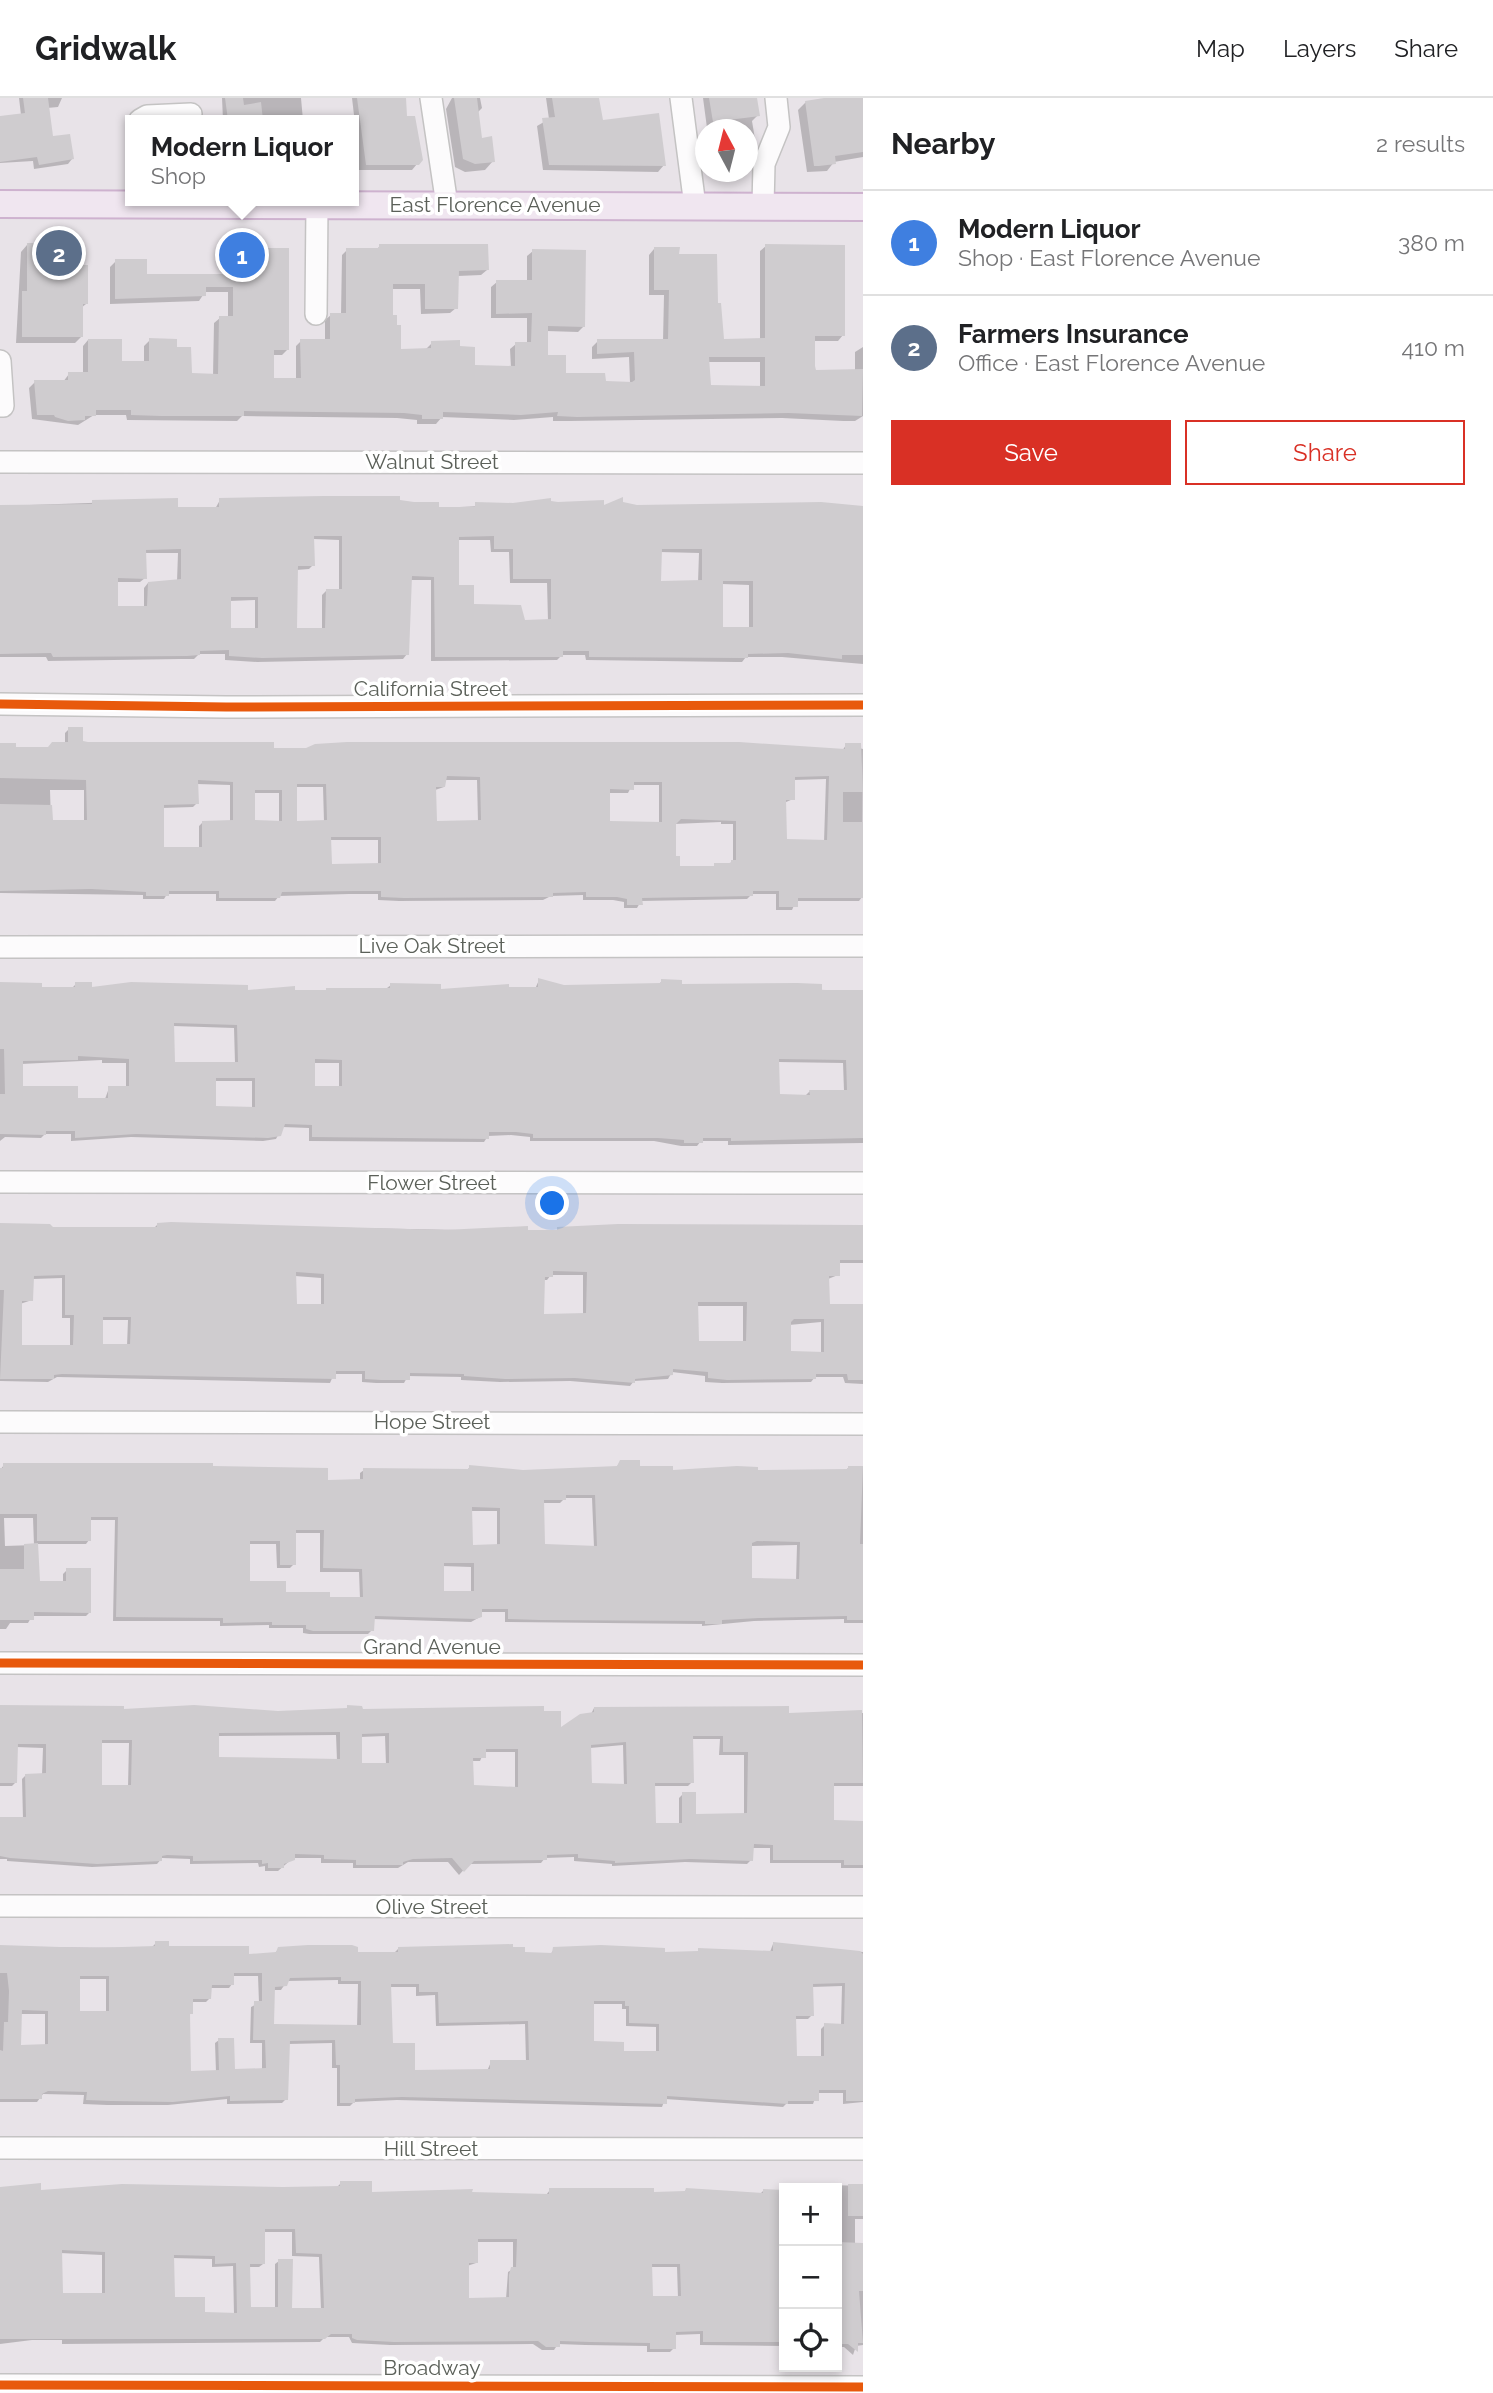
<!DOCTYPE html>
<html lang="en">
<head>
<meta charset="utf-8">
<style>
	:root { --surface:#fff; --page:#f2f2f2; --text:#202124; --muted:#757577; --line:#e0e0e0; --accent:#d93025 }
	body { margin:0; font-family:Raleway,sans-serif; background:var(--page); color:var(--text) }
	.controls { position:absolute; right:21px; bottom:21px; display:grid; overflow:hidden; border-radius:0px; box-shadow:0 4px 10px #0003 }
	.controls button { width:63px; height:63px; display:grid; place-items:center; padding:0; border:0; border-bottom:2px solid var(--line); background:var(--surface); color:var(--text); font:35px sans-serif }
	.compass { position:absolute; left:695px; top:21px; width:63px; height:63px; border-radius:50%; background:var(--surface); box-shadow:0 4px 10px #0003; rotate:353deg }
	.you { position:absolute; left:553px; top:1106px; width:24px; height:24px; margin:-18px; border:5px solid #fff; border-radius:50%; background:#1a73e8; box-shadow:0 0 0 10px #1a73e833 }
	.badge { display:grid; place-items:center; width:46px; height:46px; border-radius:50%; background:var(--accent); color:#fff; font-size:23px; font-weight:700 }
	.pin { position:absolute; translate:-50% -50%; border:4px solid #fff; box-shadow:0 2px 7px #0006 }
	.popup { position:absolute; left:125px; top:17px; width:234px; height:91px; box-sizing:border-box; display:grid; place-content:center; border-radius:0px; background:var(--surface); filter:drop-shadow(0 2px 5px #0005); font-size:23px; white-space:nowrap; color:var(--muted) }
	.popup b { font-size:26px; color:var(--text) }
	.popup::after { content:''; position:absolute; left:50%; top:100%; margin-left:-14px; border:14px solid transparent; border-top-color:var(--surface) }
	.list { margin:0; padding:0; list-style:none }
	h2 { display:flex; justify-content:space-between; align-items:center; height:91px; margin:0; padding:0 28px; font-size:30px }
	h2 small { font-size:23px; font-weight:400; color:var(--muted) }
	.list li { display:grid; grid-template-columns:46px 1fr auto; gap:21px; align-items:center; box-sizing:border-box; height:105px; padding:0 28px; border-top:2px solid var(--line) }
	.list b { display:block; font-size:26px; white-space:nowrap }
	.list p { margin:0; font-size:23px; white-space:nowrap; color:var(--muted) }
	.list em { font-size:23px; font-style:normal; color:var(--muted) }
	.actions { display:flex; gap:14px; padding:21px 28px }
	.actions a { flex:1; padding:16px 0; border:2px solid var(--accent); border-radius:0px; text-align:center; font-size:24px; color:var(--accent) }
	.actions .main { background:var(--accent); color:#fff }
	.icon { flex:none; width:38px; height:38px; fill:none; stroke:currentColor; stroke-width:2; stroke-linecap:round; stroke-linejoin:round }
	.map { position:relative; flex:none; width:863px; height:2295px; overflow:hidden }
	header { display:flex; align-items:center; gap:42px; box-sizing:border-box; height:98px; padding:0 35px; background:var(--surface); border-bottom:2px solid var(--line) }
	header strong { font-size:33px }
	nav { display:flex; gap:38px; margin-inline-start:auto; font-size:24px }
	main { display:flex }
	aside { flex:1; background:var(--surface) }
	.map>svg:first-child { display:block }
	.shadow { fill:#0003; fill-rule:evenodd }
	.building { fill:#cfcccf; fill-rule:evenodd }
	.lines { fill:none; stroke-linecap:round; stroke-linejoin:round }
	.minor-casing { stroke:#c4c3c3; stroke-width:24 }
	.major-casing { stroke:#ceb2cf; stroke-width:30 }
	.minor { stroke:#fcfbfc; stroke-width:21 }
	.major { stroke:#f0e6f0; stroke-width:26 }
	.cycleway-casing { stroke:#fff; stroke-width:13 }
	.cycleway { stroke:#e8590c; stroke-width:9 }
	.labels { text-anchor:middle; stroke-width:7; stroke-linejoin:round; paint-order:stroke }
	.street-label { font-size:21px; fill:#5b6059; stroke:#fff }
</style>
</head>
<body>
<header>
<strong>Gridwalk</strong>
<nav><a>Map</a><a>Layers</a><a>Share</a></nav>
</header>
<main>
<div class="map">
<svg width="863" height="2295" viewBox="0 0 863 2295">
	<rect width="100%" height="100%" fill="#e8e3e8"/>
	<path class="shadow" d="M19,0h43l-4,9 -11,1 4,30 21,21 -4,5 -34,5 -1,-8 -33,2v-45l21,-3z
		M222,0h79l2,22h-80z
		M352,0h53v20l12,46 -5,6h-58v-50h-33l33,-5z
		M452,0h28l2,10 -5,5 3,27 13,21 -8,9 -20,2 -10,-5 -9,-58z
		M546,0h52l3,24 63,43 -6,7 -115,-2 -6,-44 12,-7z
		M703,0h39l16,17 -6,6 4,24 -8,12v-27l-41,-2z
		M829,0h34v59l-29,5 -7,9 -20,1 -9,-62 8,-8z
		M27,147l39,22 20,37 -5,4 1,28 -7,7h-59l5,-91z
		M228,148l60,103 -6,6h-10v25h24v-34l5,-5h24v-21l6,-5h10l1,-60 5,-5h29l4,-4 107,24 -6,5 -23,1 -2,32 -6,5 -29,1 -1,-25h-29v28l8,33 27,-1 6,-6 27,5 15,19 37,1 -1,-19 6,-5h11v-26h-36v-31l6,-5h30v-26l6,-5 51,75 -6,6 -32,-1v25l19,19 39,8h26l-1,-26 -37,2v-12l6,-6h65l1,-46h-15v-40l5,-6 23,7 39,49 6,36 38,-1v-89l6,-5 77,89 -5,6h-24l1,30h40v-19l8,-5v69l-8,5h-12l-61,-3 -212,3h-17v-4l-39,3 -72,-3 -6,7h-19v-4l-20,-2 -155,-2 -5,5 -110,-1 -1,-5h-32l-16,10 -46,-6 -3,-31 6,-6h28l6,-8h14v-28l5,-6 32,23h24v-17l6,-6 25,9 15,26 23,1 1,-53 6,-5h8v-26h-23l-6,9 -89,3v-37l6,-6 29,15h78l-1,-25zM708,264h52v26l-51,-1z
		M176,402v8l39,1 5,-9 178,1 39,7 112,-5 53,5 19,-5 15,3 227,1v157l-81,-7h-36l-4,5h-7l-149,-2 -1,-5h-23l-5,5 -126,1v-81h-21l-3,74 -4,5 -146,3 -32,-2v-6h-26l-5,5h-13l-133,2 -2,-4h-46v-151zM313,441l26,1v51h-13l-4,4v35h-27l1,-60 13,-1 4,-4zM457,442h33l1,12h18l1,31h37l1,38 -25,1 -51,-16 -15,-20zM660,454l39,1 -1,29 -39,1zM145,455h33l-1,28 -29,2 -4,5v19l-28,1v-26h24l5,-4zM722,486l27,1v43l-28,1zM255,502v29h-25l-1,-28z
		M69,631l12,14 191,7 570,1 4,-6 17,4 -1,148 -3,4h-63l-4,9h-16v-16h-24l-5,5 -106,2 -4,7h-13v-6l-11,-2h-30v-5l-32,1 -8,4 -144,1 -21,-1v-6h-29l-70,2 -4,5h-59v-7h-49l-3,5h-21v-4l-143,-2v-148l14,4h34l17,-5v-11zM826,681l-2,63 -39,-1 -1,-38 9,-4 1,-19zM445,682h32l1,42 -43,1v-33l9,-3zM197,686l33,1v37l-28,1 -3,3v23h-36l-1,-41 31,-1 4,-4zM632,687h27v39l-51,-1v-30h20zM295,689h28l1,35h-29zM50,692h34v32h-33zM253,695h26v29h-26zM721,724v2h12v38l-22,6 -33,-1 -4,-10v-33zM330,742h48v25l-48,1z
		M539,882l25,6 94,-1 4,-4 18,5 183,5v152l-135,2v-4h-27l-4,5h-16l-27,-5h-124v-4l-19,-2 -23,1 -4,6 -175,-1v-13l-27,-1 -6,12 -13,2 -132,-4 -60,4v-7h-26l-4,4 -36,-1 -5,4v-157l41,5 31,-1 4,-4 14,5 203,3 94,-4 4,-3 48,5 96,-1zM173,928l61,2 1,35 -62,1zM102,962v3h24v25h-17l-4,11h-29l-55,-11v-24zM778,964l65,1 1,28h-34l-4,4 -27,1zM313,965h26v25h-26zM214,983h38v27h-38z
		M158,1126l397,8 3,-3 61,-3h244v37h-25v12l-10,4v26l35,1v78l-18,-1 -2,-6h-28l-4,5 -89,1 -17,-1v-6l-33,-4 -4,7 -34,2 -4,5 -60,-5 -70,1 -39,-2v-3l-53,-1 -4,7h-28l-14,-1v-8h-28l-4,9 -273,-6 -9,5 -48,-1v-156l52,4h101zM551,1177h32v40l-41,1 1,-36h4zM295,1178l26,2v27h-26zM62,1180v40h8v28h-49l-1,-42 12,-4 1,-21zM696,1208h47v36l-46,1zM101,1222h27l-1,26 -26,-1zM821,1224v31h-32v-28z
		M620,1364l18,6 33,4 174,-1 4,-4h14v156h-19v-4l-90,2 -52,5v-2l-197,-2v-10h-25v5l-9,5 -98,-3 -1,11 -4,4h-59l-6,-1v-5h-34v-3l-49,1v-5h-107l2,-101h-26v20l-3,4h-49l1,39h25v-9l4,-4 22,43 -3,3h-54l-4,7h-18l-4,6h-6v-159l4,-5 207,2 115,14h34v-8l4,-3 102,1 4,-4 53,5 93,-4zM565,1400h27l2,49 -51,-1v-43h17zM470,1413h27v35h-26zM4,1420h29l1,27 -29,1zM294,1435h26v39h39l1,27 -75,-5 -36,-11v-39h27l1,24h13l4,-4zM797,1447l-1,36 -46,-2v-33zM442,1468l29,1v26h-29z
		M0,1609l122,4 420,2 17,17 32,-16 3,-6 193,7 76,-2v73h-31v36h31v46h-22v-5h-71v-15h-18l-1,12 -4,4 -62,-2 -73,4v-2l-38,-3v-4l-29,1 -4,5 -72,1 -10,11 -11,-13h-40l-10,6h-45v-5h-32v-5h-28l-15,13h-13v-5l-6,1 -1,-4 -68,1v-5l-28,-1 -5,6 -65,3 -85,-6v-2h-7v-40h23l-1,-40 4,-4h16l1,-27 -27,-1v35l-4,4h-12zM336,1637l1,26 -120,-2v-23zM385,1638l1,29h-25l-1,-28zM691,1641h29l-1,16h25v60l-49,1 -12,-22 -4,4v27h-25l-1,-39h35l4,-4zM101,1645h28l-1,44h-28zM623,1647l1,41 -34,-1v-37zM484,1654h31v36l-43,-1v-26h8z
		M156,1845l11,5 80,7 28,-2 4,-4 77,4 39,-1 3,-3 152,6 4,-6 109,5 33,-1 3,-3 71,2 3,-8 90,8v150l-20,2v-11h-26l-4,11h-27l-3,3 -118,-8 -3,8 -265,-7 -43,2 -4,4h-13v-38h-5v-25l-44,1 -2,55 -4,4 -55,1v-5l-59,6h-61l-24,-1 1,-9 -41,-1 -6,8h-37v-155l151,1zM232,1878h26l1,27 -8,4 -1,36h12v27l-29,1 -14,-31 -4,3 1,29h-27l-1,-55 3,-4 1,-11h14l4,-4v-10h19l3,-4zM78,1881h28v34h-27zM338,1882v4h20l-1,43 -84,-1 1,-36h7l6,-9zM842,1888l-1,39h-16l-4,4v29h-26v-39h13l4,-4v-28zM390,1889h26v9l19,-1 1,31 89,-2 1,38h-35l-4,9 -74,1 -22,-27zM592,1906h30v5h4v17l30,1v26h-34l-30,-10zM20,1916h25v32l-26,1z
		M341,2085l29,10 176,2 4,-5 102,4 31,-1 3,-3 73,5 4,-4h21v155l-84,-1v-11l-26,1v13l-4,4h-23v-6l-62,-1 -27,-1 -4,6h-12l-9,-6 -143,1 -38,-2 -3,-6h-24l-5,5 -258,2v-4h-30l-32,4v-155l39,2 297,-3zM263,2134h29v24l27,1 2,53h-31l-11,-49 -4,3v45h-26v-42h10l4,-3zM476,2144h37v27l-5,3 -2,27 -38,1 -1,-34 9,-3zM60,2155l42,2v40h-41zM172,2160l40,1v8l21,-1 1,49 -31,-1 -29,-16zM651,2169h26l1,31h-27z
		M800,2086l63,2v33h-8v26h8v100l-7,1 -3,9 -9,-8h-7v-159h-40z"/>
	<path class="building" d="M23,0h25l5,38 17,-2 4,25 -35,6 -2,-8 -37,5v-46l25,-3z
		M225,0h18l1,7 17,-3 2,18h-35z
		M357,0h49l1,18h8l8,44 -4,5h-53z
		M454,0h23l5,40 10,-2 3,26 -20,2 -12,-5z
		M552,0h47l4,22 56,-7 7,53 -117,-1 -7,-47 13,-1z
		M709,0h48l3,18 -47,6z
		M824,0h39v54l-28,4 1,8 -17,2h-5l-9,-65z
		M27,145h40v22h21v39h-5v33h-61v-46h5z
		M227,146h29v4h33v102h-15v28h27l-1,-39h30v-26h16v-65h33v-4h109l1,26 -30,1 -1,38h-33v-25h-32v31h4v10h4v24l30,-1v-7l29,-1v6l15,1v18l40,1v-24h16l1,-29 -36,1v-34h36v-31l54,1 -1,77 -37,-1v29h18v18h39l1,8 26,1 3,-2 -1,-28 -37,2v-15h71l1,-49h-15v-43h26l-1,7h38l1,49h3l3,36 41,-1v-94l80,1v91h-30v30l1,4 47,-1 -1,47 -74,-3 -211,4 -20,-1 1,-4 -37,3 -78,-3v7h-21v-4l-18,-2 -160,-2v5h-83l-30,-1v-5h-35v6h-11v4l-17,1 -13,-4 -1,-2h-17l-3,-35h34v-8h20v-33h34v22h27v-23l28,1v8h14l1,26 26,1 1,-58h14v-29h-27v9l-91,3v-40h32v15h81zM709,259h56v29l-54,-1z
		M323,398h77v4l14,2h25v5h36v-5l38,1 38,-5v3l7,1 46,-2v5l19,-8v5l14,3 184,-3 42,4v149h-21v4l-54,-6 -40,1v4h-8l-151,-1v-6h-26v6h-128l-1,-80 -22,-1 -3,79 -147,3 -33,-2v-6l-29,1v4l-13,1 -134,1 -2,-4 -51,1v-149l92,-1v-4l86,-2v9h41v-9zM314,438h28v53h-16l-1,39h-28l1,-62h17zM494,438v13h19v30h38v40l-26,1 -4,-15 -47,-1v-19h-15v-48zM181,451v30l-33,3 -1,24h-29v-28l29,1 -1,-29zM662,451h40v31l-41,1zM723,483h30v46h-30zM231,499h27v31h-27z
		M68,629h15v14l5,1h186v6h32l9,-4 32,-2h392l106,7v-6h16l2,49h-20v30h20v76h-65v9h-19v-16h-26v5l-111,2 1,7h-16v-6l-10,-2h-31v-5l-33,1v4h-5l-144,1 -23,-1v-6h-27l-72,1 -2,6h-61v-7h-50v5h-23v-4l-55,-3 -91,2v-87l52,1 1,15h34l-1,-40 -86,-2v-35h16v4h32l4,-5h16zM447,678l33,1 1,43 -44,1 -1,-34h9zM829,678l-2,64 -40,-1 -1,-39h9v-23zM198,682l35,2v38l-31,1v26h-38v-42l35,-1zM634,684h28v40l-52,-1v-32l24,1zM297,686h29l1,36 -30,1zM255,692h27v31l-27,-1zM681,721l55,2v39h-5v3h-17v3h-34v-10h-4v-32zM331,739h50v26l-49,1z
		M538,880l26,7 97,-2v-4l21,1v4l115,-1 25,1v6h41v148l-132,3v-3h-28v5h-19v-3l-26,-2h-125v-4l-17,-2h-27v7l-177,-2v-12l-27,-1 -4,12 -13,2 -132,-4 -61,4v-7h-29v4l-46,-1v-40h5l-1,-45h-4v-67l42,1v4h33v-5h17v5l39,-5 117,3v5l47,-4v4h31v-2h64v-5l51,1v5l68,-5v3h29zM174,925l63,2 1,37h-63zM78,958l51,3v27h-21v12h-30v-12h-55v-25l55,-1zM315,961l27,1v26h-27zM779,961l67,1 1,30h-38l1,5 -30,-1zM216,980h39v29l-39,-1z
		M171,1124l273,8 84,-4v4h29v-3l61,-3 245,1v35h-23v16h-11l1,28h33v76h-15l-1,-6h-31v5l-89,1 -19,-2v-6l-35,-3v6l-38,4v4l-60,-5 -70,1 -41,-3v-2l-54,-1v7h-29l-16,-1v-8h-29v8l-274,-5 -8,1v4h-54l4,-89h-4v-67l50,1 3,3h104v-4zM553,1173l34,1 -1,41 -42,1 1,-37h8zM296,1174l28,2v30h-27zM65,1177v40h9l-1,30h-51v-44h11l1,-25zM698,1204h49l-1,39h-47zM103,1219h28l-1,27h-27zM794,1221h30v33l-33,-1v-29z
		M620,1362h20v6h33v4l64,-4 21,1v3l90,-1v-3h15l-3,78h3v76h-16v-4l-88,2 -37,2v4h-17v-3l-165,-1 -32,-1v-10h-26v8l-6,2 -101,-3 -1,15h-61l-7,-2v-4h-34v-3l-49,1v-5l-107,-1 2,-100h-27v24h-54v-27h-37v-46h3v-5h210v3l115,2v12l35,-1v-11l106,1v-4l54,5 94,-4zM566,1397h29l2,51 -52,-2 -1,-44h22zM472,1409l28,1v36l-27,1zM296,1432h28l-1,38 39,1 1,28h-33v-5h-44v-11h-36v-40h30v24h16zM757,1443l43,1 -1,37 -47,-1v-35zM444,1465h30v28h-30z
		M38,1445l2,38h26v-13h25v45l-57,-1v8h-34v-51h24v-25z
		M0,1607l124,1v3l70,-4 84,6 69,-3v-3l15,1 1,3 181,-3v5h17v16l19,-13 14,-2v-5l195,-1v7l73,-3 1,73h-29v37l29,1v44h-19v-5h-71v-15l-19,-1 -1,17 -63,-2 -75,4v-2l-37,-3v-4l-31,1v5l-73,1 -10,11 -12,-14 -39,1 -10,3v3h-47v-5l-32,-1v-4l-29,-1v6l-11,4v4h-16v-5l-6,1v-4l-69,1v-5l-26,-1 -5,1v5l-65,3 -87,-6 -10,-2v-39h26l-1,-43 21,-1v-29h-28l-1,39h-17zM340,1634v27l-121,-2v-24zM389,1635v30h-27v-29zM693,1638h30v16h25l-1,61 -51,1v-22h-14v31h-26l-1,-40h39zM102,1642h30l-1,45h-29zM626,1644l1,42 -35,-1 -1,-38zM486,1651h32v38l-44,-2 -1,-27h13z
		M155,1843h14v5h80v8l27,-2 2,-5 30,-2h44l6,2v5h40v-5l115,-3v3h12v5l27,1 1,-6 48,-2 64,3v4l33,-1v-3l75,3v-9l87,9 3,3v147h-17v-11h-27v11h-31v3l-121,-8v8l-265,-7 -47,2v4h-15v-38h-4l-1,-25 -45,1 -2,59 -58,1v-5l-57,6 -62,-1 -25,-1 1,-8 -39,-1 -6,3v5h-42v-49l3,1 1,-29h4l1,-31 -2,-18h-7v-28l90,3 65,-2zM234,1875h28v28h-8l-1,39h12l1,28 -31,1 -1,-31h-16l1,32 -28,1 -1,-57h3v-15h18l1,-14h22zM80,1878h29v35h-29zM341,1879v4h20v44l-87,-1 1,-37 12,-1 3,-8zM845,1885l-1,41 -20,-1v33h-27l-1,-40h18l-1,-32zM391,1886h28v8h19l1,31 89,-2 1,39h-39v9l-75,1v-27h-22zM594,1903h31v5h4v17l30,1v27h-35v-9l-30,-1zM22,1912l26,1v33l-27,1z
		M340,2083h32v11l101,-3 -1,3 77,2v-6h105v4l31,-1 1,-3 77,5v-4l21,1v152h-81v-11l-27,1v17h-26v-6l-60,-1 -30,-1v6h-14l-8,-6 -144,1 -37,-2 -5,-2v-4h-21l-6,5h-325v-152l41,-4v7l81,-6 161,3 57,-1zM265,2131h30l1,24 26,1 2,54h-32l1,-49h-15v48h-27l-1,-43h15zM478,2141h39l-1,28h-5l-2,8v22l-40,1v-35h9zM62,2152l43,2v41h-42zM174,2157l41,1v8l21,-1 1,50 -32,-1v-15h-30zM652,2166h28l1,32h-28z
		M848,2086h15v32h-15z
		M837,2144l26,1v48h-4l4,52h-5v9l-10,-8h-11l4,-77h-4z"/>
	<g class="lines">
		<g class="minor-casing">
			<path id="minor" d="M431,0l16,107
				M681,0l14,108
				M140,22l7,-4 44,-2
				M763,108l1,-42 15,-37 -3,-29
				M316,216l1,-109
				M0,263l3,45h-3
				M0,364l863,1
				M0,606l226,3 637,-2
				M0,849l863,-1
				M0,1084l863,1
				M0,1324l863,2
				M0,1565l863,2
				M0,1808l863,1
				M0,2050l863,1
				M0,2287l863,2"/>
		</g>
		<g class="major-casing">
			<path id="major" d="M0,106l863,3"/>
		</g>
		<use href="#minor" class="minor"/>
		<use href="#major" class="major"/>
		<g class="cycleway-casing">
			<path id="cycleway" d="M0,606l226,3 637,-2
				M0,1565l863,2
				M0,2287l863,2"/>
		</g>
		<use href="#cycleway" class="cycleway"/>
	</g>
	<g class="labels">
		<g class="street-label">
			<text x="495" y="114">East Florence Avenue</text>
			<text x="432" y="371">Walnut Street</text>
			<text x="431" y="598">California Street</text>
			<text x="432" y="855">Live Oak Street</text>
			<text x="432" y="1092">Flower Street</text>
			<text x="432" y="1331">Hope Street</text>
			<text x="432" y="1556">Grand Avenue</text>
			<text x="432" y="1816">Olive Street</text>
			<text x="431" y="2058">Hill Street</text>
			<text x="432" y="2277">Broadway</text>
		</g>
	</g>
</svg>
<div class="controls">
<button>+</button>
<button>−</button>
<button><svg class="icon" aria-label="locate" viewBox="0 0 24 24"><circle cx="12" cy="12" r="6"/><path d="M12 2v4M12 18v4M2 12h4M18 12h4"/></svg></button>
</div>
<svg class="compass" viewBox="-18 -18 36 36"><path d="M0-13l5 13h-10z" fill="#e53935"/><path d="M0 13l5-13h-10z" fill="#757577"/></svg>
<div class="you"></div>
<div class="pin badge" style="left:242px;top:157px;background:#3f7fe0">1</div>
<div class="popup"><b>Modern Liquor</b>Shop</div>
<div class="pin badge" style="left:59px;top:155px;background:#5c6f8a">2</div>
</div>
<aside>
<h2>Nearby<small>2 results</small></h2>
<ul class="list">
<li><span class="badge" style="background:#3f7fe0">1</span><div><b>Modern Liquor</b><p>Shop · East Florence Avenue</p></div><em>380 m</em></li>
<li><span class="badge" style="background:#5c6f8a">2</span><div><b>Farmers Insurance</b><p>Office · East Florence Avenue</p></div><em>410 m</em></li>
</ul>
<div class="actions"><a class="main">Save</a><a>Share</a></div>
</aside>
</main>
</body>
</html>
